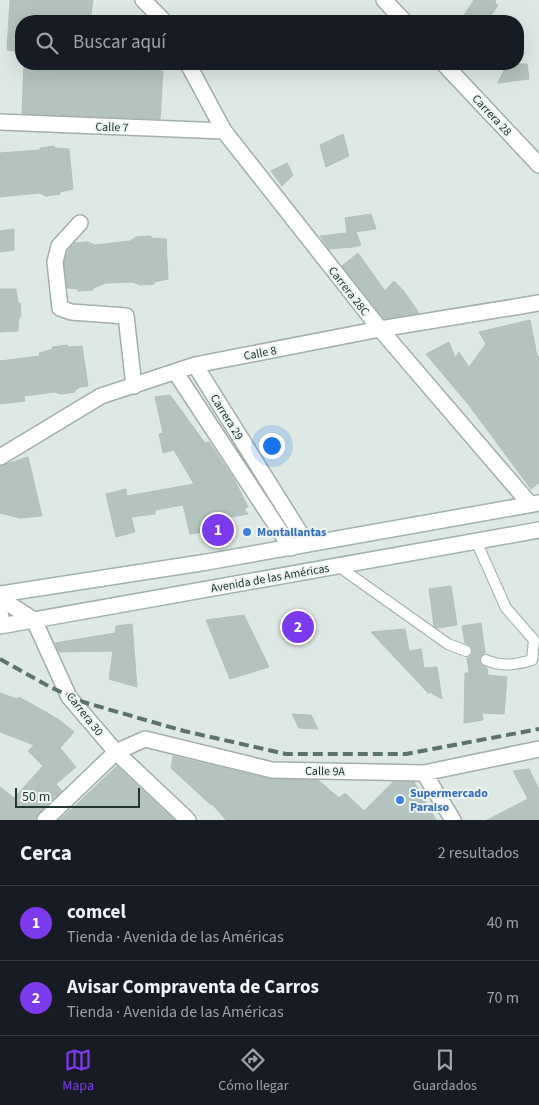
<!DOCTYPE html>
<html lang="es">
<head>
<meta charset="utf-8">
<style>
	:root { --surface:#171b24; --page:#20242c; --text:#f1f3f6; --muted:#9ea1a6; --line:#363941; --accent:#7c3aed }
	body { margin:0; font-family:"Source Sans 3",sans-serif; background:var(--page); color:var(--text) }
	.scale { position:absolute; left:15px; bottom:12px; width:125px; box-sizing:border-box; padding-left:5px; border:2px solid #213632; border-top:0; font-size:14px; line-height:18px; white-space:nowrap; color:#213632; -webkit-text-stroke:4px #eef5f2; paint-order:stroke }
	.you { position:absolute; left:271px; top:445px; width:18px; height:18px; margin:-12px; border:4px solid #fff; border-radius:50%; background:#1a73e8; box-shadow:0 0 0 8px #1a73e833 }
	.badge { display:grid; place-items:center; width:32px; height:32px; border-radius:50%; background:var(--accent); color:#fff; font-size:16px; font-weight:700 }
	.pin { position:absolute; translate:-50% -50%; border:2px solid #fff; box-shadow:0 1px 5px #0006 }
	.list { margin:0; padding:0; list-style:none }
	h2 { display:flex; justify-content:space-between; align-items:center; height:65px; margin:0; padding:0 20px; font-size:21px }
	h2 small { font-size:16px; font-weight:400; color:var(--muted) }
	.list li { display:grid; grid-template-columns:32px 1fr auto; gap:15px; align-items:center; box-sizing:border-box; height:75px; padding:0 20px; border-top:1px solid var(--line) }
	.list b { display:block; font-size:19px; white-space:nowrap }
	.list p { margin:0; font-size:16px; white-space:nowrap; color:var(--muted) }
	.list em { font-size:16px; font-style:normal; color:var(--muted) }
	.icon { flex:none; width:28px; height:28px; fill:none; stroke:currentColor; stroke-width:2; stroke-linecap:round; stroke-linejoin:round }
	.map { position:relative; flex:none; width:539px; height:820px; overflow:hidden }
	.search { position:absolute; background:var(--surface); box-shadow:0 5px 20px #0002; left:15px; right:15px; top:15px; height:55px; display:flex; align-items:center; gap:12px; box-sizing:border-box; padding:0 18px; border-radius:20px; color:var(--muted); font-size:19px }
	.sheet { height:215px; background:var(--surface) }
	nav { display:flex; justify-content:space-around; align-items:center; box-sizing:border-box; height:70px; border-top:1px solid var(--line); background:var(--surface); font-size:14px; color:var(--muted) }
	nav a { display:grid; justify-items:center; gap:2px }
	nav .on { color:var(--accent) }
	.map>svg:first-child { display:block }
	.building { fill:#b4c3bd; stroke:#b2c1bb }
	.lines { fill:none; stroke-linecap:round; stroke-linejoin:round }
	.lane-casing { stroke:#a2afab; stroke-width:12 }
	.street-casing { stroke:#a2afab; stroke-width:18 }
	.secondary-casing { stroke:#9fb3ac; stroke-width:18 }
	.lane { stroke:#fff; stroke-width:10 }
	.street { stroke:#fff; stroke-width:15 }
	.secondary { stroke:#fff; stroke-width:15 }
	.rail { stroke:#5b726d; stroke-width:4; stroke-dasharray:10 5; stroke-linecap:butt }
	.shop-dot { fill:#3f7fe0; stroke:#eef5f2; stroke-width:2 }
	.labels { text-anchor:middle; stroke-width:4; stroke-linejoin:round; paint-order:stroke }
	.street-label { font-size:12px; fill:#213632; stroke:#eef5f2 }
	.shop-label { font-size:12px; font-weight:bold; fill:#366cbe; stroke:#eef5f2; text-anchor:start }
</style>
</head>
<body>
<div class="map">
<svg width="539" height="820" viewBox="0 0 539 820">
	<rect width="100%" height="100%" fill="#dee8e4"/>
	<path class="building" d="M10,0h83l-3,21h-69v31l-14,-2z
		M474,0h22l-1,3 3,2 -8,12 -3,-1 -3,5h-24z
		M24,64l139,7 -3,48 -138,-5z
		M507,64h20l2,15 -31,4z
		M343,134l6,22 -23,11 -6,-22z
		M54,146l1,2 14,1 4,40 -13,3v2l-14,2 -7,-3 -39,4v-44l40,-3v-2z
		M287,163l6,12 -11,11 -11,-15z
		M371,214l5,15 -29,4 -2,-15z
		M14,229v21l-14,2v-21z
		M356,232l5,13 -8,2 -24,2 -9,-13z
		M151,236v2l15,1 2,40 -14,3v2l-14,1 -7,-3 -27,1 -13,5v2l-15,1v-2l-11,-1 -3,-25 4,-12 6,-8 14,-1 7,3 35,-4 6,-4z
		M358,253l27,38 9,-10 9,9 16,23 -35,6 -42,-53z
		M0,289h16l2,14h2l1,14h-2l-1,14 -18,1z
		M530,320l7,35 2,2v126l-8,6 -63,-85 -42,-50 23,-12 6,16 4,-6 10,15 17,-23 -7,-12z
		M67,345l1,2 14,-1 6,40 -7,1 -6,3v2l-14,2 -7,-2 -30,4 1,5 -25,3v-43l40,-5 -1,-3 14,-4 -1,-2z
		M170,395l35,48 4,-1 25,37 14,28 -4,2 4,5 -40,7 3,10 -21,3 -7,-29 -28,5v4l-24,3 4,15 -19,5 -10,-43 20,-5 1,7 67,-12 -20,-34 -11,3 -4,-19 4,-1 -8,-36z
		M28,457l14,59 -22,2 -20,-5v-47z
		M451,586l6,39 -20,3 -3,-2 -5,-37z
		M244,615l25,52 -39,12 -24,-59z
		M481,623l4,30 -5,4v7l7,4 1,7 19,2 -3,37 -22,-1 1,7 -19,3 1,-50h4l-2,-15 4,-2 2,-6 -2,-4 -6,-3 -3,-17z
		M132,624l5,63 -28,-8 4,-28 -54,1 -4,-9 60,-10 1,-7z
		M405,629l4,22 12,-2 3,19 13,-1 5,32 -14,-8 1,3 -58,-62z
		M0,693l17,6 2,-2 39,22 16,13 -14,16 16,19 -20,17 6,7 -23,22 -3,7h-36v-33l14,11 29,-32 -15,-15 6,-6 -34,-13z
		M292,714l19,1 7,14 -19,-1z
		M173,756l97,23 48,1 21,18 6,-5 19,18 29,-29h21l22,38h-210l-14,-16 -1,1 -40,-37z
		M117,766l57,54h-115l16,-14z
		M529,769l10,20v31h-52l41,-21 -15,-28z"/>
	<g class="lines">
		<g class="lane-casing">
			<path id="lane" d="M476,541l30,67 28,32 -2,20c-17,5 -30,7 -46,0
				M338,566l110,78 18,7"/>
		</g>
		<g class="street-casing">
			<path id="street" d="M143,0l21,21
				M384,0l20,21
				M188,64l36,67 156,198 150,175
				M444,64l95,101
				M0,122l224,9
				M80,223l-21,23 -4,16 5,46 11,4 55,4 8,70
				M195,365l112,179
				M176,373l115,175
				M0,457l101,-61 94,-31 185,-36 159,-26
				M0,598l34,22 35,77 47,55 72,68
				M0,613l3,12
				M424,773l29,47
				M45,820l71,-68 29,-13 127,31 152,3 115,-24"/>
		</g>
		<g class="secondary-casing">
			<path id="secondary" d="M0,594l207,-32 332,-59
				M0,626l539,-96"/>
		</g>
		<use href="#lane" class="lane"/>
		<use href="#street" class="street"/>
		<use href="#secondary" class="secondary"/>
		<path class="rail" d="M0,659l50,28 33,15 101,29 102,23h120l133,-25"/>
	</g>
	<g class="shop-dot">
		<circle cx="247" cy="532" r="5"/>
		<circle cx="400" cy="800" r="5"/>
	</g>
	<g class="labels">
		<g class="street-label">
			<text transform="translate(492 115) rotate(47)" y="4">Carrera 28</text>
			<text transform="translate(112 127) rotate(2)" y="4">Calle 7</text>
			<text transform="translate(349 291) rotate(52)" y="4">Carrera 28C</text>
			<text transform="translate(260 353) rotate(-11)" y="4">Calle 8</text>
			<text transform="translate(227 417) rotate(58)" y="4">Carrera 29</text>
			<text transform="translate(270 578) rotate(-10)" y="4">Avenida de las Américas</text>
			<text transform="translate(85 714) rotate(52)" y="4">Carrera 30</text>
			<text transform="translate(325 771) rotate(1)" y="4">Calle 9A</text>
		</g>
		<g class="shop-label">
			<text x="257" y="536">Montallantas</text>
			<text x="410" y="797">Supermercado<tspan x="410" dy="14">Paraiso</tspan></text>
		</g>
	</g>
</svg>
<div class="scale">50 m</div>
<div class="you"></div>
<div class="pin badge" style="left:218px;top:530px">1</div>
<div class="pin badge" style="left:298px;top:627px">2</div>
<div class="search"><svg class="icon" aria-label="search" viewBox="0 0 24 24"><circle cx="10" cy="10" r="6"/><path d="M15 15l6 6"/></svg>Buscar aquí</div>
</div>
<section class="sheet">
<h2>Cerca<small>2 resultados</small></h2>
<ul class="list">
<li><span class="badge">1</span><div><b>comcel</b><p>Tienda · Avenida de las Américas</p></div><em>40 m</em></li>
<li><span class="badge">2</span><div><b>Avisar Compraventa de Carros</b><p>Tienda · Avenida de las Américas</p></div><em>70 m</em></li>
</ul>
</section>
<nav>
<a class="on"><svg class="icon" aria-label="map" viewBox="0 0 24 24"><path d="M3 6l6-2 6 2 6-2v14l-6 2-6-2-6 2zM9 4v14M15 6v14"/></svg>Mapa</a>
<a><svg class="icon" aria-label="directions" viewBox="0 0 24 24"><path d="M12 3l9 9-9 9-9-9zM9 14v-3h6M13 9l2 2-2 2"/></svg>Cómo llegar</a>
<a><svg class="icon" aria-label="saved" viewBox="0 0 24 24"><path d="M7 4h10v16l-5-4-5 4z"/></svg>Guardados</a>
</nav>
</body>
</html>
